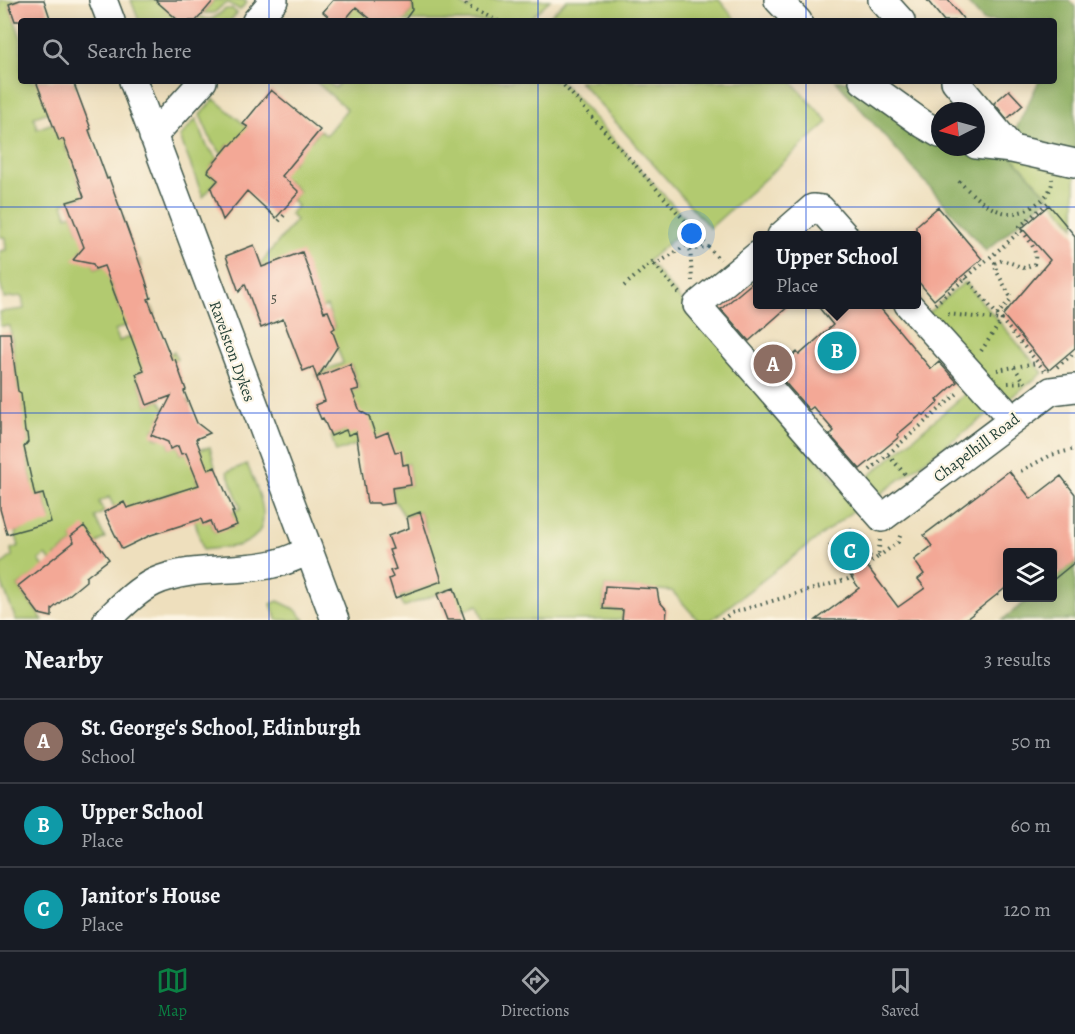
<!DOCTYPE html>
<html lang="en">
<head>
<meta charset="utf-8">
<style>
	:root { --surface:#171b24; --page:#242831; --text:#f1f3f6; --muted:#9ea1a6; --line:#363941; --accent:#0b8043 }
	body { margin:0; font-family:Alegreya,serif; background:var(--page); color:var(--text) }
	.controls { position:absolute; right:18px; bottom:18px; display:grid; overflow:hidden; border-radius:6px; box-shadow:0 3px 15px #0003 }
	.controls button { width:54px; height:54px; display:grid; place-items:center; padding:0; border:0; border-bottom:2px solid var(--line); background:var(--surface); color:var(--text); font:30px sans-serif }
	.compass { position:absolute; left:931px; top:102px; width:54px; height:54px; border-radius:50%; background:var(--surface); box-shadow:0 3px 15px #0003; rotate:264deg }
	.you { position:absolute; left:692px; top:234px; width:21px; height:21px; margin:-15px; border:4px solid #fff; border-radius:50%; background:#1a73e8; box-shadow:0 0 0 9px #1a73e833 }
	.badge { display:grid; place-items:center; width:39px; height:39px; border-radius:50%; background:var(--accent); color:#fff; font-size:20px; font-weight:700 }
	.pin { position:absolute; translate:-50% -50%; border:3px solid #fff; box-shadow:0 2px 6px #0006 }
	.popup { position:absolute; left:753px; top:231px; width:168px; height:78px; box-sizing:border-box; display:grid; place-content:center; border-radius:6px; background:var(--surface); filter:drop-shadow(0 2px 4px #0005); font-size:20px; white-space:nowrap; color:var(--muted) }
	.popup b { font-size:22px; color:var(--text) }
	.popup::after { content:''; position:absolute; left:50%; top:100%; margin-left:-12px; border:12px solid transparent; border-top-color:var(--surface) }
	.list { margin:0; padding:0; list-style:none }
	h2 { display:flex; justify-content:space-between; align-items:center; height:78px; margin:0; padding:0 24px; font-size:26px }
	h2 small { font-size:20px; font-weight:400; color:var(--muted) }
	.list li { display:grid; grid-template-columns:39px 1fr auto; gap:18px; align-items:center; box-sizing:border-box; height:84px; padding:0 24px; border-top:2px solid var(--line) }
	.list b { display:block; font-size:22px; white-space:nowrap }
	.list p { margin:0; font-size:20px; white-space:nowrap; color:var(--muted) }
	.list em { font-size:20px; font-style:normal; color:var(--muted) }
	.icon { flex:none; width:33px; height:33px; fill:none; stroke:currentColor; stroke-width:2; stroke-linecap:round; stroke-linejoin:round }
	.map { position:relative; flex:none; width:1075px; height:620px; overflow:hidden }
	.search { position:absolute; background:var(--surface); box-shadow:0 3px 15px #0003; left:18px; right:18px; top:18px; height:66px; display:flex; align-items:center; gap:15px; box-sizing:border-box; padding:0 21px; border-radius:6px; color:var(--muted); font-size:22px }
	.sheet { height:330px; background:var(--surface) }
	nav { display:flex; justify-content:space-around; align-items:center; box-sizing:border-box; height:84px; border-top:2px solid var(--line); background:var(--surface); font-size:16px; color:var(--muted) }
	nav a { display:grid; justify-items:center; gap:3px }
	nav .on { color:var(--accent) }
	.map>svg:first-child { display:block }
	.green { fill:#b2ca6f; stroke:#688452; stroke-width:1.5 }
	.forest { fill:#8dae62; stroke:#56764b; stroke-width:1.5 }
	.building { fill:#f3a896 }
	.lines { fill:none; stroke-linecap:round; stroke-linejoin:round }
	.minor-casing { stroke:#3e5549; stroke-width:30 }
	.path { stroke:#3e5549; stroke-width:4; stroke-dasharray:1.5 4.5; stroke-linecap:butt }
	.minor { stroke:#fff; stroke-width:27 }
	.path-bridge { stroke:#3e5549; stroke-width:4; stroke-dasharray:1.5 4.5; stroke-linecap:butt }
	.grid { fill:none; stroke:#1d4ed8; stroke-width:1.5; stroke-opacity:0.55 }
	.labels { text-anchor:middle; stroke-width:4.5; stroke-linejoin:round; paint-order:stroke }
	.number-label { font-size:14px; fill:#54584c }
	.street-label { font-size:16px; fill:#1f3d34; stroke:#fcf5e5 }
</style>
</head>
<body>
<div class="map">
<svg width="1075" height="620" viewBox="0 0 1075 620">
	<rect width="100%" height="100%" fill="#fcf5e5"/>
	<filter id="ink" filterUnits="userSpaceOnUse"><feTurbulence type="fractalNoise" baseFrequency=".0167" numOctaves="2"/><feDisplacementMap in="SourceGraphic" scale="12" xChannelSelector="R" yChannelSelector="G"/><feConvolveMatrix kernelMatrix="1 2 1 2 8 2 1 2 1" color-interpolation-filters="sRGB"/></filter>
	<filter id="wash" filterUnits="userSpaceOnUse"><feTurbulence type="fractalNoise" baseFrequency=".008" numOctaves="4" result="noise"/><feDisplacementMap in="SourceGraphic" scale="24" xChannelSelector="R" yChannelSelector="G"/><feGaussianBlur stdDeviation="1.35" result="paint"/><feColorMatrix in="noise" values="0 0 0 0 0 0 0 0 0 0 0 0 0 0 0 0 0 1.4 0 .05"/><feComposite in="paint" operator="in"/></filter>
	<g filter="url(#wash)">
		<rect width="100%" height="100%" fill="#eedfbd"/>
		<path class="green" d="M0,0h20l-11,5 12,33v43h26l13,6 14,-5 2,4 -32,12 5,14 -15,5 3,12 16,-6 6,17 30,-10 2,5 -26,10 2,7 4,-2 9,26 -3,1 3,8 28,-10 1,3 -15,5 3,9 -34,12 4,12 5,-2 7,19 45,-15 1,4 -44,28 -2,5 13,5 3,9 23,-8 2,5 19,-7 3,6 -33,13 11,31 10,-3 4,8 18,-7 3,7 -40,16 4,11 13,-5 10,28 32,-12 3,7 -41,15 11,31 13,-5 4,8 24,-8 2,6 -31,12 2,7 -6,2 -2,4 1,6 5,2 7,-3 4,12 8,-2 3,8 29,-7 5,20 -14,6 -5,5c6,15 0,30 7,45l7,-2 5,12 21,-8 -4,-13 9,-4 -14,-36 20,-8c10,26 34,67 -7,81 -11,3 -25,3 -37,5l-8,-29 -18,-29 -31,10 5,16 -37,-11 -5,-10 -10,5 5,10 -9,5 10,21 -8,5 -21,-8 -4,3 2,4 -19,14 21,28 -5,4 -25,-33 -7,5 5,7 -26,19 25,34h-27l-16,-41v-13l12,-10 -1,-7 8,-3 -4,-14 35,-14 -7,-24 -43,11 32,-22 -6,-28 -26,6 28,-19 -1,-9 -9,-1 -2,-18 7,-2v-7l-14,2 9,-16 -8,-65h-10v-14l24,-3 -2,-13 -18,2 -4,-16v-31l6,-1 -1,-13h-5z
			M131,0h26l22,21h-40z
			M214,0h30l3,2 -7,8 -11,-7 -6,2 -9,8h-11z
			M348,0l25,21h-29l7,-8z
			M406,0h51l11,9 7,-9h75l-23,21h-133l13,-4 5,-7v-5z
			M567,0h152l18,21h-193z
			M226,9h6l5,4 -7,8h-31l-1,-3 2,-2c13,8 16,-1 26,-7z
			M315,81h11l9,7 6,-7h220l129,143 -42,37 210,246 -147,113h-13l-26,-29 -67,-5 -2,23 20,1 -1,10h-139l-5,-15 -17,6 -8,-23 -50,19 -3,-10 30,-12 -7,-52 4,-2 -7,-19 -15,5 -11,-17 -2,-12 19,-3 -3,-21 -5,1 -22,-11 7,-21 -52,19 -5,-16 15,-6 13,-13 -13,-23 13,-6 -8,-23 -35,12 -1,-3 28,-11 -5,-13 -15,-17 12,-5 -8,-22 -5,2 -60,-41 -1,-4 35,-43 -6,-6 7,-8 -5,-6 7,-9 -33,-28 -35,-18h-3l-3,4 1,3 -3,3 -11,-13 -12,-27 14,-16 78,65 17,-24 2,1 9,-11 6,5 21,-26z
			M579,81h212l37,41 -118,106z
			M196,119l11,27 12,14 -4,1 -7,11 10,8 -15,17 -23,-60z
			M1010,154l65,15v58z
			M965,282l78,91 -41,31 -79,-87z
			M971,389l24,20 -123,91 -8,-16 3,-6z
			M278,601l17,8 10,11h-28l-6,-16z"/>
		<path class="forest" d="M965,0h104l6,7v151l-36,-7 -23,-22 23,-48h15v-60h-70z
			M836,81h19l85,66h15l27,7h28l39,43 -63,54z
			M1075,561v59h-73l28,-22h22l1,-19z"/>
		<g id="blocks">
			<path class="building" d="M20,0h24l7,21h-36l-6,-17z
				M155,0h59l-18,21h-17z
				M333,0h78l1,10 -8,11h-31l-17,-14 -12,14h-11l-10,-9z
				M927,0h21l17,21h-21z
				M36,81h37l18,48 -2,1 18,49 2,-1 4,11 32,89 6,20 -3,1 11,28 13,33 3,-1 11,31 -2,1 13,32 13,10 -14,6 12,31 7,-3 19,45h-2l5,13 -22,8 -5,-12 -7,3 -2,-5 -50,16 -29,14 -18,-37 20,-10 3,6 72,-23 -13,-32 -5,1 -3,-8 -8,3 -2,-7 -17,-7 20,-39 -24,9 -11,-31 8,-3 -40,-105 -9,3 -2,-5 -20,-4 11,-13 -17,-45 17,-5 -16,-46 -5,-12 -4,2z
				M271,90l49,40 -38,46 17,16 -23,26 -29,-27 -24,29 -12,-32 7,-8 -10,-8 1,-3 20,-24h2l17,-18 -5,-3z
				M1009,90l14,15 -16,14 -13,-16z
				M1049,205l26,31v112l-26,22 -46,-55 47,-55 -28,-32z
				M938,207l44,52 -48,41 -18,-21v-53z
				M254,245l8,22 40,-15 22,60 4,-1 7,17 -3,2 6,16 -20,31 32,-13 9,25 -7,2 8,20 9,5 7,21 12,-5 7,20 6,-1 2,14 5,-1 3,21 -19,3 2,15 -14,2 -2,-2h-11l-11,-71 -8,3 -2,-5 -15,6 -8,-18 -2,1 -6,-14 10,-4 -12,-34 -10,4 -20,-52 -22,9 -16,-44 -6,8 -13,-36z
				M758,278v26h33l-42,37 -28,-32z
				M816,304h61l54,65 8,-7 18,20 -20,18 2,2 -15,13 -2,-1 -25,21 2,2 -39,32 -30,-34 4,-4 -21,-24 -4,3 -34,-39 22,-19 2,3 34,-30z
				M0,333h10l8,58 3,2 4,39 2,1 1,9 -4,5 11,49 8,-2 8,28 -44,12 -7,-25z
				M1009,471l22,28 30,-23 14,18v68l-22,18v-28h-45v34l-43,34h-149l43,-32 -30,-43 22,-16 20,27 -7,6 34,45 27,-19 -7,-9 6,-5 -10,-14 18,-14 -8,-11z
				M420,512l22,69 -47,17 -6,-19 4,-2 -3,-6 6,-2 -7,-19 4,-1 -5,-13 21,-8 -2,-11z
				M84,526l25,33 -23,18v4l-34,28v8l-13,-3 -21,-28 56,-44 -3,-6z
				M605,586l52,3 2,12 8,9 -1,10h-44l1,-10 -20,-1z
				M454,588l7,21 4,11h-18l-10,-26z"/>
		</g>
	</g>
	<g filter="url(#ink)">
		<use href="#blocks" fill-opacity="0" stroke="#3e5549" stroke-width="1.5"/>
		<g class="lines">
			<g class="minor-casing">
				<path id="minor" d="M103,0l8,21
					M778,0l20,21
					M882,0l19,21
					M256,21l18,-21
					M133,81l202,539
					M863,81l60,43 17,10
					M955,81l57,68 63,14
					M153,136l50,-55
					M976,145l36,4
					M781,236l32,-28 8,1 24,27
					M758,255l-61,50 185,213 169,-127 24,-3
					M908,304l104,115
					M107,620c15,-14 29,-29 47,-38 37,-17 80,-9 119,-18 13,-2 24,-8 35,-13"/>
			</g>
			<path class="path" d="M461,0l8,7 29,14
				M560,81l160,179
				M959,181c23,24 49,46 80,21 7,-5 14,-14 13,-23
				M279,221l8,-9
				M689,226l3,55
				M690,250l19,-3
				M966,278l79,93
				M624,286l28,-24 3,3
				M679,293l-24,-28 35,-22
				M935,304l59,-50
				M948,314l54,6 -21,31
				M997,315l13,-15v-4l-14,-26 -1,-7 8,-3 21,8 10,-4c5,-15 -6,-25 -15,-37l31,-26
				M1014,367l12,17
				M1057,367l16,-13 2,3
				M997,370l40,-7
				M1008,383l16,-1
				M888,455l17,19
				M870,470l89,-78
				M1021,471l30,-16 24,-6
				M878,557l20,-15 3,-9
				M722,620l9,-7 117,-34 30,-22 2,-17"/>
			<use href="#minor" class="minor"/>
			<path class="path-bridge" d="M994,254l29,-25"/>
		</g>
	</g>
	<path class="grid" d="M269,0v21M538,0v21M806,0v21M269,81v539M538,81v539M806,81v539M0,207h1075M0,413h1075"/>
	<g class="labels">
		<g class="number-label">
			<text x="274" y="303">5</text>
		</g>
		<g class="street-label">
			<text transform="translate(233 351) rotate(70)" y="6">Ravelston Dykes</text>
			<text transform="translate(976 447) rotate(-37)" y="6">Chapelhill Road</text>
		</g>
	</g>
</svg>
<div class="controls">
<button><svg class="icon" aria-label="layers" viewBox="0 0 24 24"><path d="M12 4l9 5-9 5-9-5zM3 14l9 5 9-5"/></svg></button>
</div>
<svg class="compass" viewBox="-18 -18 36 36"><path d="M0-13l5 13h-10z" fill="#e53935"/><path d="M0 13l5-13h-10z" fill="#9ea1a6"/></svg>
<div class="you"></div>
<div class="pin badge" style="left:773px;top:364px;background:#8d6e63">A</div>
<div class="pin badge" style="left:837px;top:351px;background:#0f9aa8">B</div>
<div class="popup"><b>Upper School</b>Place</div>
<div class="pin badge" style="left:850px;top:551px;background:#0f9aa8">C</div>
<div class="search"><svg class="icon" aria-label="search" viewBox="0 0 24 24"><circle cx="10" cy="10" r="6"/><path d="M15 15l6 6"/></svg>Search here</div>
</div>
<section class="sheet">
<h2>Nearby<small>3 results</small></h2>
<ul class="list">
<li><span class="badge" style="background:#8d6e63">A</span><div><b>St. George's School, Edinburgh</b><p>School</p></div><em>50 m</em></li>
<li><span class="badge" style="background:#0f9aa8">B</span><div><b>Upper School</b><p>Place</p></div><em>60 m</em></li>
<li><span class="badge" style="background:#0f9aa8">C</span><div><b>Janitor's House</b><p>Place</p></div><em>120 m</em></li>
</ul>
</section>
<nav>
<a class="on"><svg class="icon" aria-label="map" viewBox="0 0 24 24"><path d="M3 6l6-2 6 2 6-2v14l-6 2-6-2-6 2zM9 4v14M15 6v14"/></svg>Map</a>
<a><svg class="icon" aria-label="directions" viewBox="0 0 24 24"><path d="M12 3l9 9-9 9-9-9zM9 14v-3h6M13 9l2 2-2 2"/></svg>Directions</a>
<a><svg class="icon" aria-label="saved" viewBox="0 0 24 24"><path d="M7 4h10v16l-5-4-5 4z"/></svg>Saved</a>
</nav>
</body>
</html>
